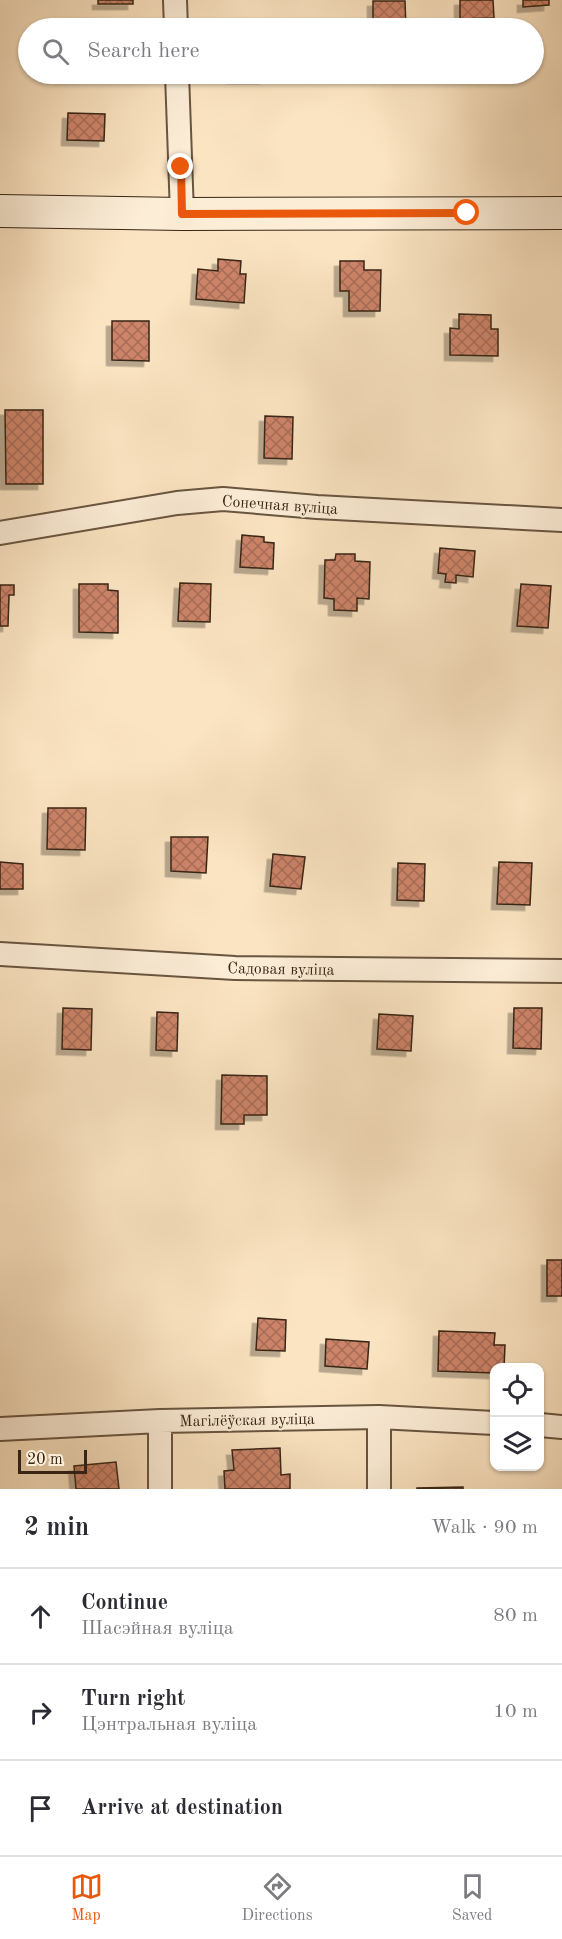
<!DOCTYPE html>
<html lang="en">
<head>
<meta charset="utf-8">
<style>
	:root { --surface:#fff; --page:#f2f2f3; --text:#2b2b33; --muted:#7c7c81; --line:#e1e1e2; --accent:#ea580c }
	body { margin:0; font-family:"Old Standard TT",serif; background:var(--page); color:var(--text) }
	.controls { position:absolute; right:18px; bottom:18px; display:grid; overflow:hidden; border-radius:12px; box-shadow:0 2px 4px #0004 }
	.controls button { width:54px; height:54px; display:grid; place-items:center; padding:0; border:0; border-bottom:2px solid var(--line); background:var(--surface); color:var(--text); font:30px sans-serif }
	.scale { position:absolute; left:18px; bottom:15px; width:69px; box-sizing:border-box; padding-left:6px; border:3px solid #382515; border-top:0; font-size:16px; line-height:21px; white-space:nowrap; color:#382515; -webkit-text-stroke:4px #fcedd7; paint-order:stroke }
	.stop { position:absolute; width:18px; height:18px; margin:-14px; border:4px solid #ea580c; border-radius:50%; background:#fff }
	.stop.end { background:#ea580c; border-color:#fff; box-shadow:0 2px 6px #0008 }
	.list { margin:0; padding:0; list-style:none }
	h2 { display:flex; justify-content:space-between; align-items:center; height:78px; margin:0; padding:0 24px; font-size:26px }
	h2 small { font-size:20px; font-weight:400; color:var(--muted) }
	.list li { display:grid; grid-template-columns:39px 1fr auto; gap:18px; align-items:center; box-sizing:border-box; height:96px; padding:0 24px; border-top:2px solid var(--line) }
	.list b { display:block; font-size:22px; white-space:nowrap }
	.list p { margin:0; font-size:20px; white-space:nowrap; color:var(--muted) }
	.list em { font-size:20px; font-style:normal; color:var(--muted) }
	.icon { flex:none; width:33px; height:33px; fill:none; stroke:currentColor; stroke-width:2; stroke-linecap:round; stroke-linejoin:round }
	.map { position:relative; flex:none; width:562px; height:1489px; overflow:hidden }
	.search { position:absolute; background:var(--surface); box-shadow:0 2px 4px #0004; left:18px; right:18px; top:18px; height:66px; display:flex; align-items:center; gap:15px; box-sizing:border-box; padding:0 21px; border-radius:33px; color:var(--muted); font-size:22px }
	.sheet { height:366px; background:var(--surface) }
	nav { display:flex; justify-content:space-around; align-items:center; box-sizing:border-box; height:84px; border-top:2px solid var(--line); background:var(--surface); font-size:16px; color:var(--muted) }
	nav a { display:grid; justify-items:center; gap:3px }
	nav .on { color:var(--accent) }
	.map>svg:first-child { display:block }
	.building { fill:url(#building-cross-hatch); stroke:#382515; stroke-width:1.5; filter:url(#shadow) }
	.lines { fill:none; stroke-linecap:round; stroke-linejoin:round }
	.street-casing { stroke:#695540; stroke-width:26 }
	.secondary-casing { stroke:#382515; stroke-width:34 }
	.street { stroke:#fcedd7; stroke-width:22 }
	.secondary { stroke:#fcedd7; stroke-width:32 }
	.route { stroke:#ea580c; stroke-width:8 }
	.labels { text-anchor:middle; stroke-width:4.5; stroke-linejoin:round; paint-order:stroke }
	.street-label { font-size:16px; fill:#382515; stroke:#fcedd7 }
</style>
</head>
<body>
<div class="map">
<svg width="562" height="1489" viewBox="0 0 562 1489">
	<defs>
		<pattern id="building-cross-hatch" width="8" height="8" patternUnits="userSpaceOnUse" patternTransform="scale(1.5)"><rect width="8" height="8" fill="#cd846a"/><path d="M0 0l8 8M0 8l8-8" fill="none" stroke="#a76c56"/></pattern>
		<filter id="shadow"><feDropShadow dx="-5.5" dy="5.5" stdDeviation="0" flood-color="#0004"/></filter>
	</defs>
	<rect width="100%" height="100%" fill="#fbe4c2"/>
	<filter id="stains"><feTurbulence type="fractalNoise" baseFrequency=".00333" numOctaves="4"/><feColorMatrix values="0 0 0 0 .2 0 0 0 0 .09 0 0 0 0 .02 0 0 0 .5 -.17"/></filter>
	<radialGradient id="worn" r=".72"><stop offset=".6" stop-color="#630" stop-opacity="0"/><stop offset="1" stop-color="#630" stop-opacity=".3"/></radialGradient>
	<path class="building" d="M98,0h35v4h-35z
		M460,0h33l1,18 -34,1z
		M523,0h26v5l-26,2z
		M373,1h32l1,27h-33z
		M338,24v4h-36v-2z
		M231,26h33v2h-33z
		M232,74h32l1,4h-33z
		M68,113l37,1 -1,27 -37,-1z
		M218,259l23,2 -1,13h6l-2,29 -48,-4 2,-30 20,2z
		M340,261h24v9h17l-1,41h-31v-20h-9z
		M459,314l32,1v14h7v27l-48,-1v-27l9,1z
		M112,321h37v40l-37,-1z
		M5,410h38v74h-37z
		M265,416l28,1 -1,42 -28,-1z
		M242,535l22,2v5l10,1 -1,26 -33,-2z
		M440,548l35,3 -2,26 -17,-2v8l-11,-1 1,-8 -8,-1z
		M336,554h19v7l15,1 -1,37 -12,-1v13l-23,-1v-11l-10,-1 1,-38h10z
		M180,583l31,1 -1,38 -32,-1z
		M79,584h29v6l10,1v42l-39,-1z
		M521,584l30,2 -3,42 -31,-2z
		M0,585h14v10h-5l-1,31h-8z
		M48,808h38l-1,42 -38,-1z
		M171,837h37l-2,36 -35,-2z
		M273,854l32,3 -4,32 -31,-3z
		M0,862l23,2v25h-23z
		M499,862l33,1 -2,42 -33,-1z
		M398,863l27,1 -1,37 -27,-1z
		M63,1008l29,1 -1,41 -29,-1z
		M514,1008h28l-1,41 -28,-1z
		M157,1012l21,1 -1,38 -21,-1z
		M379,1014l34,2 -2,35 -34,-2z
		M222,1075l45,1v39h-23v9h-23z
		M547,1260h15v36h-15z
		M258,1318l28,2 -1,31 -29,-1z
		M439,1331l56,2 -1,12h11l-1,23h-10v5l-56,-2z
		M326,1339l43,3 -2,27 -42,-3z
		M280,1448l1,27 9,-1v15h-65l-1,-18 10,-1 -2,-20z
		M116,1462l3,27h-43l-2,-23z
		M463,1487v2h-46v-1z"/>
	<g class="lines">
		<g class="street-casing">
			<path id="street" d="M175,0l1,28
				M177,74l5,140
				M0,533l177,-30 46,-4 94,8 245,13
				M0,954l235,14 327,3
				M160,1421v68
				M540,1425l22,2
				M0,1429l160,-8 219,-4 115,6
				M379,1489v-72"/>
		</g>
		<g class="secondary-casing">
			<path id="secondary" d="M0,211l182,3 380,-1"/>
		</g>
		<use href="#street" class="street"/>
		<use href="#secondary" class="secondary"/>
	</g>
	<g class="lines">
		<path class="route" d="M181,167l1,47 285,-1"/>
	</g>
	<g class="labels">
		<g class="street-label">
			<text transform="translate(280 504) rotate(4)" y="6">Сонечная вуліца</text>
			<text transform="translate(281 968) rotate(1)" y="6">Садовая вуліца</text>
			<text transform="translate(247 1419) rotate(-1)" y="6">Магілёўская вуліца</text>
		</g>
	</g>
	<rect width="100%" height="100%" filter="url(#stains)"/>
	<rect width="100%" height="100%" fill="url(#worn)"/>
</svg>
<div class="controls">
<button><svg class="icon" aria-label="locate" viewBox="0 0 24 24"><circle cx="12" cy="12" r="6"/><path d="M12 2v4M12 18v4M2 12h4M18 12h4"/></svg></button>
<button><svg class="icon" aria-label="layers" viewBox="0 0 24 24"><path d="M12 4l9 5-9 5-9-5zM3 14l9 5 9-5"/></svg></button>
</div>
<div class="scale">20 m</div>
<div class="stop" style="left:467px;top:213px"></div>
<div class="stop end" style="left:181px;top:167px"></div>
<div class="search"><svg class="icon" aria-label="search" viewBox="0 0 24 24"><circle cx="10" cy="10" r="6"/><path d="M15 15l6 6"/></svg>Search here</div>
</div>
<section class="sheet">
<h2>2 min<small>Walk · 90 m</small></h2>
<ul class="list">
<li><svg class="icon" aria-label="ahead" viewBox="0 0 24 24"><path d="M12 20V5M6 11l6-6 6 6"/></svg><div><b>Continue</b><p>Шасэйная вуліца</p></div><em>80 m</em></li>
<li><svg class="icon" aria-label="right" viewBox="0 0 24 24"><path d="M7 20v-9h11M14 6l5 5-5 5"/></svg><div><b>Turn right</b><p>Цэнтральная вуліца</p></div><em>10 m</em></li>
<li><svg class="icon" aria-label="arrive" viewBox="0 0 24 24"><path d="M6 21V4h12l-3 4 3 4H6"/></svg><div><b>Arrive at destination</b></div></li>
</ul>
</section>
<nav>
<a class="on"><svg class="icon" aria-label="map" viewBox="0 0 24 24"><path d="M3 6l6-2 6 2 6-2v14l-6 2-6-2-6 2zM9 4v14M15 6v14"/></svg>Map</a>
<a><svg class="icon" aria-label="directions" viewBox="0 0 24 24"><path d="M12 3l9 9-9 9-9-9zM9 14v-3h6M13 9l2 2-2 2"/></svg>Directions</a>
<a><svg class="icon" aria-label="saved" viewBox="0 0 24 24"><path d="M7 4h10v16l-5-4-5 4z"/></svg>Saved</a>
</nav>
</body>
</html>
